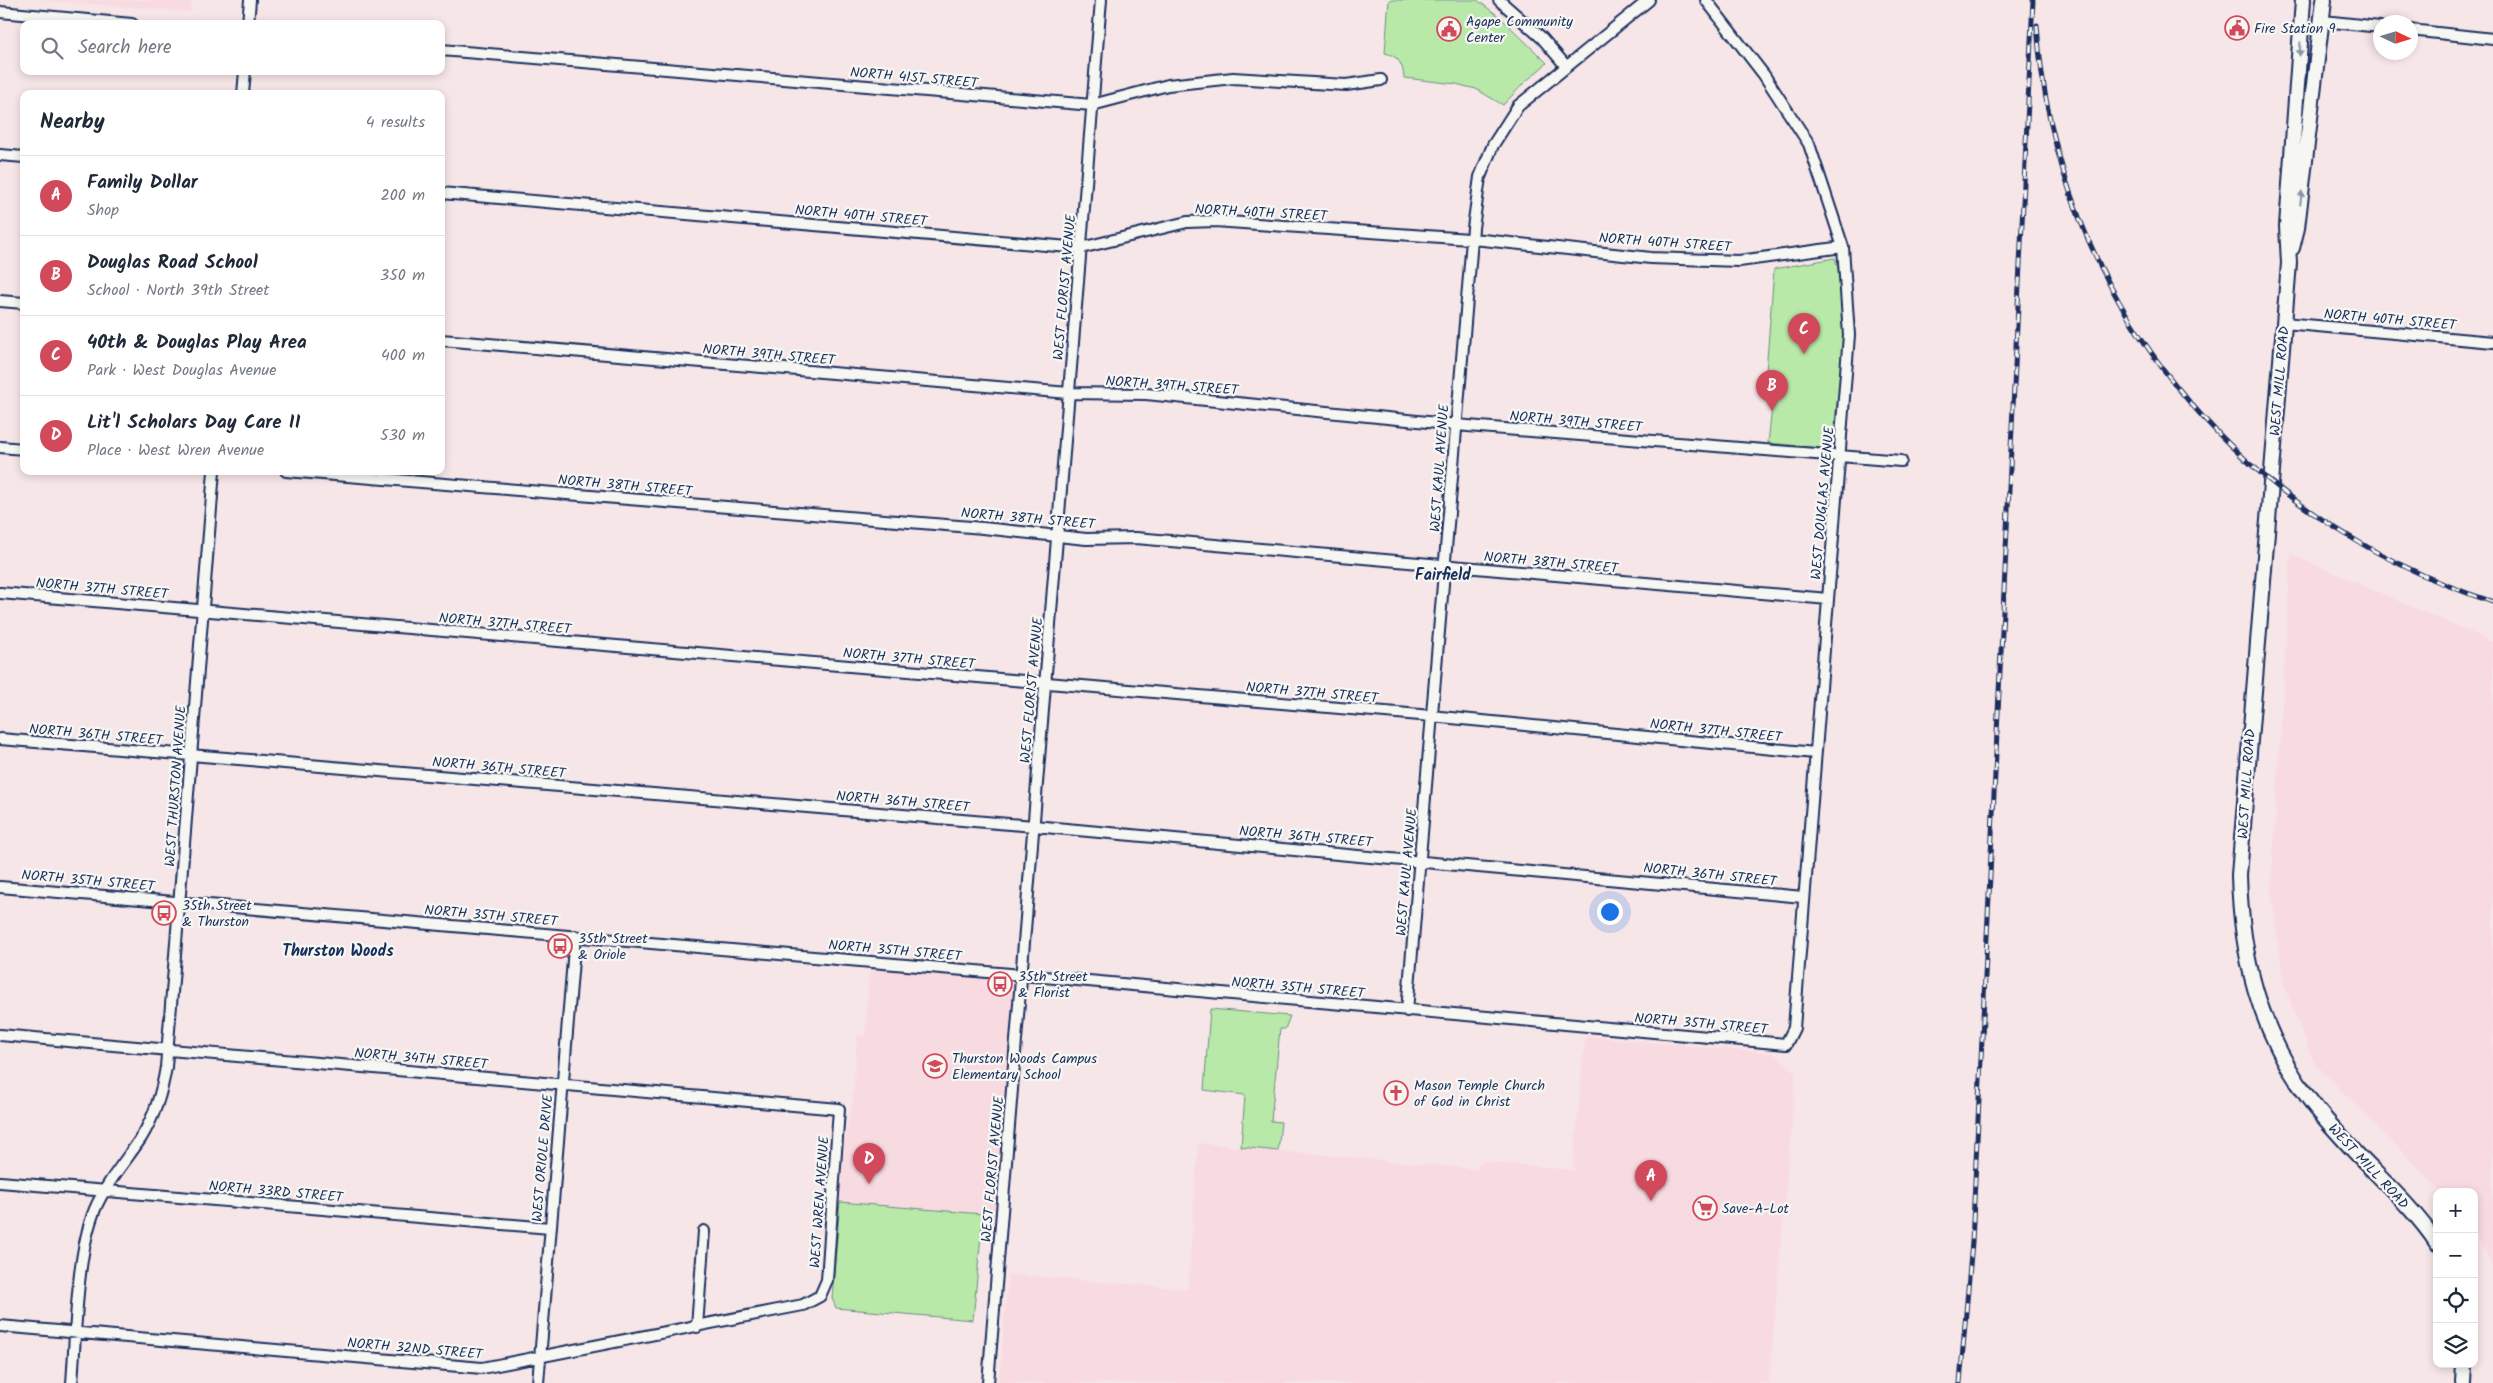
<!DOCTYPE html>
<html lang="en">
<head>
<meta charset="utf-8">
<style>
	:root { --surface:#fff; --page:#f2f2f3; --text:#1f2937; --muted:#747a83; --line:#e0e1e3; --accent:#d1495b }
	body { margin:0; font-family:Kalam,sans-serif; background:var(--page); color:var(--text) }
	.controls { position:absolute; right:15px; bottom:15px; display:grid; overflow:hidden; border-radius:10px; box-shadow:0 2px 8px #0003 }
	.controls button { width:45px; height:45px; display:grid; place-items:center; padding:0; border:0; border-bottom:1px solid var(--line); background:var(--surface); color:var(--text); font:25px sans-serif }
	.compass { position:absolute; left:2373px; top:15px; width:45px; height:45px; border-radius:50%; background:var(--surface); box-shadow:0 2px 8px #0003; rotate:94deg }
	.you { position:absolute; left:1609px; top:911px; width:18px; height:18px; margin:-12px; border:4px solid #fff; border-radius:50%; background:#1a73e8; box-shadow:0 0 0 8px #1a73e833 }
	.badge { display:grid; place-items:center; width:32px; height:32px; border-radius:50%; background:var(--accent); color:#fff; font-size:16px; font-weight:700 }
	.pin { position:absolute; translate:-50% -41px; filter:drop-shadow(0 1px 2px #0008) }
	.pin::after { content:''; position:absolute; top:26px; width:18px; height:15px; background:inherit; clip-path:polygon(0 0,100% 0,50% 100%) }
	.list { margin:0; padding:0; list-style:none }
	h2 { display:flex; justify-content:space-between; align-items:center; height:65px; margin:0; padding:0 20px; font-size:21px }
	h2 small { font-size:16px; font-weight:400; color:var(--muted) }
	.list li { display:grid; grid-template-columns:32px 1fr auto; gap:15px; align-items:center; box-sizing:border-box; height:80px; padding:0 20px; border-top:1px solid var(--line) }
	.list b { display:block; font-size:19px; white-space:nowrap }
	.list p { margin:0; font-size:16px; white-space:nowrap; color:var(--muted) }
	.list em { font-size:16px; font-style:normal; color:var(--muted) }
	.icon { flex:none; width:28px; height:28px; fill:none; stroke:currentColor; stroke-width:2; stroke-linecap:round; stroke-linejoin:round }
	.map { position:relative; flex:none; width:2493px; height:1383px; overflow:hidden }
	.search { position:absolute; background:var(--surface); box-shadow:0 2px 8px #0003; left:20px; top:20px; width:425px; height:55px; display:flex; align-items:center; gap:12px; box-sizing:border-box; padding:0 18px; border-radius:10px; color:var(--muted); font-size:19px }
	.panel { position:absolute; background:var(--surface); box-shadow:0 2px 8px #0003; left:20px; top:90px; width:425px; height:385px; border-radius:10px }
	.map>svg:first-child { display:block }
	.built { fill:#f8dbe1 }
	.green { fill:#b9e9a8; stroke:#6a8c83 }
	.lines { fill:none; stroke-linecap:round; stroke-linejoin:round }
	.minor-casing { stroke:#1b2f5e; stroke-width:14 }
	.major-casing { stroke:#1b2f5e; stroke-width:18 }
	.minor { stroke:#f6f6f2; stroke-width:10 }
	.major { stroke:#f6f6f2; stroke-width:14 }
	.rail-casing { stroke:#1b2f5e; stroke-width:5 }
	.rail { stroke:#f6f6f2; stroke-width:3; stroke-dasharray:9; stroke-linecap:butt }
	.oneway { fill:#8892a8 }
	.labels { text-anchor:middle; stroke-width:4.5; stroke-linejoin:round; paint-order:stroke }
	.poi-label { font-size:14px; fill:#1b2f5e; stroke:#f6f6f2; text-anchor:start }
	.street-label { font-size:14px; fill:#1b2f5e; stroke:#f6f6f2 }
	.quarter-label { font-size:16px; font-weight:bold; fill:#1b2f5e; stroke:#f6f6f2 }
</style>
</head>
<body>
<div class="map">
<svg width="2493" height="1383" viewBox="0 0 2493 1383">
	<rect width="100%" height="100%" fill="#f7e6e8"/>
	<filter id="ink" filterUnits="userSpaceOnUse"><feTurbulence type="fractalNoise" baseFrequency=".02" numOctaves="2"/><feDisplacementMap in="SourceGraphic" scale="10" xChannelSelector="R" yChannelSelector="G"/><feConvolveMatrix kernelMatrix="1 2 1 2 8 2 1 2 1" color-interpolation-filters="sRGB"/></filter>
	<g filter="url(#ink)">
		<path class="built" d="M36,0h156l-1,12z
			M2291,554l202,88v624l-19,-34v-40h-32l-128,-129 -30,-77 -13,-94z
			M870,962l152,13 -20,241 -162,-14 5,-64 8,-41 4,-61 8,-1z
			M1585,1036l189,17 22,20 -27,310h-770l9,-109 180,15 10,-146 278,26 7,-8 90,9z"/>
		<path class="green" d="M1389,0h88l23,17 47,46 -24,21 -20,21 -27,-16 -20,-5 -52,-6c-1,-13 -5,-22 -19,-25z
			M1835,258c18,60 3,129 -3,191l-64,-6 8,-70 -10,-1 8,-103z
			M1210,1009l80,7 -5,13h-5l-9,92 10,1 -3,29 -37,-4 4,-52 -41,-5z
			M840,1202l143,12 -10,106 -137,-12 -4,-10z"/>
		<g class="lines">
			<g class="minor-casing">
				<path id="minor" d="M1499,0l43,38 24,28
					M0,12l132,12
					M2323,21l57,6
					M248,24l2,-24
					M2410,30l83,9
					M441,50l651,55 76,-20 65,-7 113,7 35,-5
					M243,94l2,-23
					M0,155l24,2
					M441,193l640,55 106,-26 28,-1 268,19 168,18 88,3 104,-14
					M0,301l24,2
					M2284,323l209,19
					M441,340l628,53 77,1 322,32 433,35
					M0,447l24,2
					M286,471l697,57 103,11 50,-1 692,61
					M0,593l1420,122 395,38
					M0,739l1034,87 769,71
					M0,887l1022,88 764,69 8,-16 55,-693 -6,-88 -34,-103 -45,-69 -58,-75
					M1407,1011l66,-783 7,-51 13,-32 25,-39 131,-106
					M0,1035l839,74 -12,171 -7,16 -17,9 -321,63 -482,-42
					M0,1182l550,46
					M697,1327l7,-96
					M72,1383c4,-51 4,-128 23,-174 11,-26 30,-47 46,-71 13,-21 21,-46 25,-71l48,-596
					M538,1383l37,-447
					M988,1383l113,-1383"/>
			</g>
			<g class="major-casing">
				<path id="major" d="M2303,0l-16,226 2,37 -50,612c2,81 20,154 68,221 14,20 32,38 49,57 28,29 59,57 81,90
					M2292,248l5,-20 27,-228
					M2463,1383l1,-19"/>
			</g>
			<use href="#minor" class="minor"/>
			<use href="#major" class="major"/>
			<g class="rail-casing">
				<path id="rail" d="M2037,25c18,273 198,493 456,577
					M1960,1383l12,-141 61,-1242"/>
			</g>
			<use href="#rail" class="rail"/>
		</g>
		<defs><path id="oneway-solid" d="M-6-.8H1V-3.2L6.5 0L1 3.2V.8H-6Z" transform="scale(1.25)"/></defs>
		<g class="oneway">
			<use href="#oneway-solid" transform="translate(2300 49) rotate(94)"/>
			<use href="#oneway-solid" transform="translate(2301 198) rotate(-83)"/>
		</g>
	</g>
	<defs>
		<g id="civic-ring" transform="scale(1.25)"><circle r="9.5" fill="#f6f6f2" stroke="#d1495b" stroke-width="1.5"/><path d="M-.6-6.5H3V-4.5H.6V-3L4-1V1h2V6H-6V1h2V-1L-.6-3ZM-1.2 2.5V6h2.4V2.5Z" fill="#d1495b"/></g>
		<g id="bus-ring" transform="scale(1.25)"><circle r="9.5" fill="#f6f6f2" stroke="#d1495b" stroke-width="1.5"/><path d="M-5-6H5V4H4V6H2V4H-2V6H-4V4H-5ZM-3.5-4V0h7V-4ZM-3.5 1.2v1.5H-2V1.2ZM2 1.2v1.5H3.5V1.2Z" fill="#d1495b"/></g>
		<g id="school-ring" transform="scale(1.25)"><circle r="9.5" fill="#f6f6f2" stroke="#d1495b" stroke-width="1.5"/><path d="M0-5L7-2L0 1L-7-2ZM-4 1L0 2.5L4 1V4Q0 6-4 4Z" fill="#d1495b"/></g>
		<g id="church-ring" transform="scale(1.25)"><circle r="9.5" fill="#f6f6f2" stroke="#d1495b" stroke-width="1.5"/><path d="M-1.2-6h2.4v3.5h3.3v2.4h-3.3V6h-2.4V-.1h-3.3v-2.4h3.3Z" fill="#d1495b"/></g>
		<g id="supermarket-ring" transform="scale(1.25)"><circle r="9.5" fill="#f6f6f2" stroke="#d1495b" stroke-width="1.5"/><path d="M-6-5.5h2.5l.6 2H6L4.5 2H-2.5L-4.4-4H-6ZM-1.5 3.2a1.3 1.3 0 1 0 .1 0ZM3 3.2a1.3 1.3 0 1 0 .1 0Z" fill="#d1495b"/></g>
	</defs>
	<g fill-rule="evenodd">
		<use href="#civic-ring" x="2237" y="28"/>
		<use href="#civic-ring" x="1449" y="29"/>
		<use href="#bus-ring" x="164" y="913"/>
		<use href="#bus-ring" x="560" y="946"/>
		<use href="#bus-ring" x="1000" y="984"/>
		<use href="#school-ring" x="935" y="1066"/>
		<use href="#church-ring" x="1396" y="1093"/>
		<use href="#supermarket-ring" x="1705" y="1208"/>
	</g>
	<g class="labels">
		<g class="poi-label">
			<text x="1466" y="26">Agape Community<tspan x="1466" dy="16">Center</tspan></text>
			<text x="2254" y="33">Fire Station 9</text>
			<text x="182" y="910">35th Street<tspan x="182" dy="16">&amp; Thurston</tspan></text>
			<text x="578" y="943">35th Street<tspan x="578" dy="16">&amp; Oriole</tspan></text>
			<text x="1018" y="981">35th Street<tspan x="1018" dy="16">&amp; Florist</tspan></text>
			<text x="952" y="1063">Thurston Woods Campus<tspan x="952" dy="16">Elementary School</tspan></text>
			<text x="1414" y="1090">Mason Temple Church<tspan x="1414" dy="16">of God in Christ</tspan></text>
			<text x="1722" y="1213">Save-A-Lot</text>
		</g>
		<g class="street-label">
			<text transform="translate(914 77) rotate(5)" y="5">NORTH 41ST STREET</text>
			<text transform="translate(1261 212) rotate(3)" y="5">NORTH 40TH STREET</text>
			<text transform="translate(861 215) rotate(5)" y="5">NORTH 40TH STREET</text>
			<text transform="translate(1665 242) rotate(4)" y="5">NORTH 40TH STREET</text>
			<text transform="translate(1064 287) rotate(-85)" y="5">WEST FLORIST AVENUE</text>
			<text transform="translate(2390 319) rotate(5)" y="5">NORTH 40TH STREET</text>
			<text transform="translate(769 354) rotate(5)" y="5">NORTH 39TH STREET</text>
			<text transform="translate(2279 381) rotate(-85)" y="5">WEST MILL ROAD</text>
			<text transform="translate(1172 385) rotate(4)" y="5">NORTH 39TH STREET</text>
			<text transform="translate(1576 421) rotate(5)" y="5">NORTH 39TH STREET</text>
			<text transform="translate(1439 468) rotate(-86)" y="5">WEST KAUL AVENUE</text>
			<text transform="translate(625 485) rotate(5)" y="5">NORTH 38TH STREET</text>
			<text transform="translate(1822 503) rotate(-85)" y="5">WEST DOUGLAS AVENUE</text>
			<text transform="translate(1028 518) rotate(5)" y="5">NORTH 38TH STREET</text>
			<text transform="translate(1551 562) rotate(5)" y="5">NORTH 38TH STREET</text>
			<text transform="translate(102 588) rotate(5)" y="5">NORTH 37TH STREET</text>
			<text transform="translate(505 623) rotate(5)" y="5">NORTH 37TH STREET</text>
			<text transform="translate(909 658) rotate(5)" y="5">NORTH 37TH STREET</text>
			<text transform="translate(1031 690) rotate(-85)" y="5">WEST FLORIST AVENUE</text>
			<text transform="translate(1312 692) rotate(5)" y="5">NORTH 37TH STREET</text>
			<text transform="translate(1716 730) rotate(6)" y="5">NORTH 37TH STREET</text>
			<text transform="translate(96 734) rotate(5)" y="5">NORTH 36TH STREET</text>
			<text transform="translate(499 767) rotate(5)" y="5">NORTH 36TH STREET</text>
			<text transform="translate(2246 784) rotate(-86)" y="5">WEST MILL ROAD</text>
			<text transform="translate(175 786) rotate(-86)" y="5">WEST THURSTON AVENUE</text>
			<text transform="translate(903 801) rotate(5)" y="5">NORTH 36TH STREET</text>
			<text transform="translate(1306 836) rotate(5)" y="5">NORTH 36TH STREET</text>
			<text transform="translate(1406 872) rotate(-85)" y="5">WEST KAUL AVENUE</text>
			<text transform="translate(1710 874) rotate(6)" y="5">NORTH 36TH STREET</text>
			<text transform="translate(88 880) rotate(5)" y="5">NORTH 35TH STREET</text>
			<text transform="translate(491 915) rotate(5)" y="5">NORTH 35TH STREET</text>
			<text transform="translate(895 950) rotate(5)" y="5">NORTH 35TH STREET</text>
			<text transform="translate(1298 987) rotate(5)" y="5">NORTH 35TH STREET</text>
			<text transform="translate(1701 1023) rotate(5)" y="5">NORTH 35TH STREET</text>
			<text transform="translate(421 1058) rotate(5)" y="5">NORTH 34TH STREET</text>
			<text transform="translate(542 1158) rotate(-85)" y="5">WEST ORIOLE DRIVE</text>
			<text transform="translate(2369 1166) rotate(47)" y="5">WEST MILL ROAD</text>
			<text transform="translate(992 1169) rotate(-85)" y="5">WEST FLORIST AVENUE</text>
			<text transform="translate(276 1191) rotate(5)" y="5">NORTH 33RD STREET</text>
			<text transform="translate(819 1202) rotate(-86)" y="5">WEST WREN AVENUE</text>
			<text transform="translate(415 1348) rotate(5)" y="5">NORTH 32ND STREET</text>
		</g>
		<g class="quarter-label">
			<text x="1443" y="580">Fairfield</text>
			<text x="338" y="956">Thurston Woods</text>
		</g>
	</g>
</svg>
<div class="controls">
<button>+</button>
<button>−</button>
<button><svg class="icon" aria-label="locate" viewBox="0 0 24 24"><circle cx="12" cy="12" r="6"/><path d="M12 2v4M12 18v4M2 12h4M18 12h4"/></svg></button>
<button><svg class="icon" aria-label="layers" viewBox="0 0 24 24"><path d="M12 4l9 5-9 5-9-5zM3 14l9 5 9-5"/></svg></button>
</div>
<svg class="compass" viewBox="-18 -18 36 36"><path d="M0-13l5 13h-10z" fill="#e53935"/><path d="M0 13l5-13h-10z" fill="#747a83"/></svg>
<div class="you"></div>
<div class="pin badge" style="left:1651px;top:1201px">A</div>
<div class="pin badge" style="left:1772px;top:411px">B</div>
<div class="pin badge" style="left:1804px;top:354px">C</div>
<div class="pin badge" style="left:869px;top:1184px">D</div>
<div class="search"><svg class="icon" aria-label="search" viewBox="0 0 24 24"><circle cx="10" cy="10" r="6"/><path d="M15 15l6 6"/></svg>Search here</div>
<section class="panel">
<h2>Nearby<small>4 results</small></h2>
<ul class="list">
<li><span class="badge">A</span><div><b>Family Dollar</b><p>Shop</p></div><em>200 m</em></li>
<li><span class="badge">B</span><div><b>Douglas Road School</b><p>School · North 39th Street</p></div><em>350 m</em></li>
<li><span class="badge">C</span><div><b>40th &amp; Douglas Play Area</b><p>Park · West Douglas Avenue</p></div><em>400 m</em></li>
<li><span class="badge">D</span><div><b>Lit'l Scholars Day Care II</b><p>Place · West Wren Avenue</p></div><em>530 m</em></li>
</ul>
</section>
</div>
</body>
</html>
